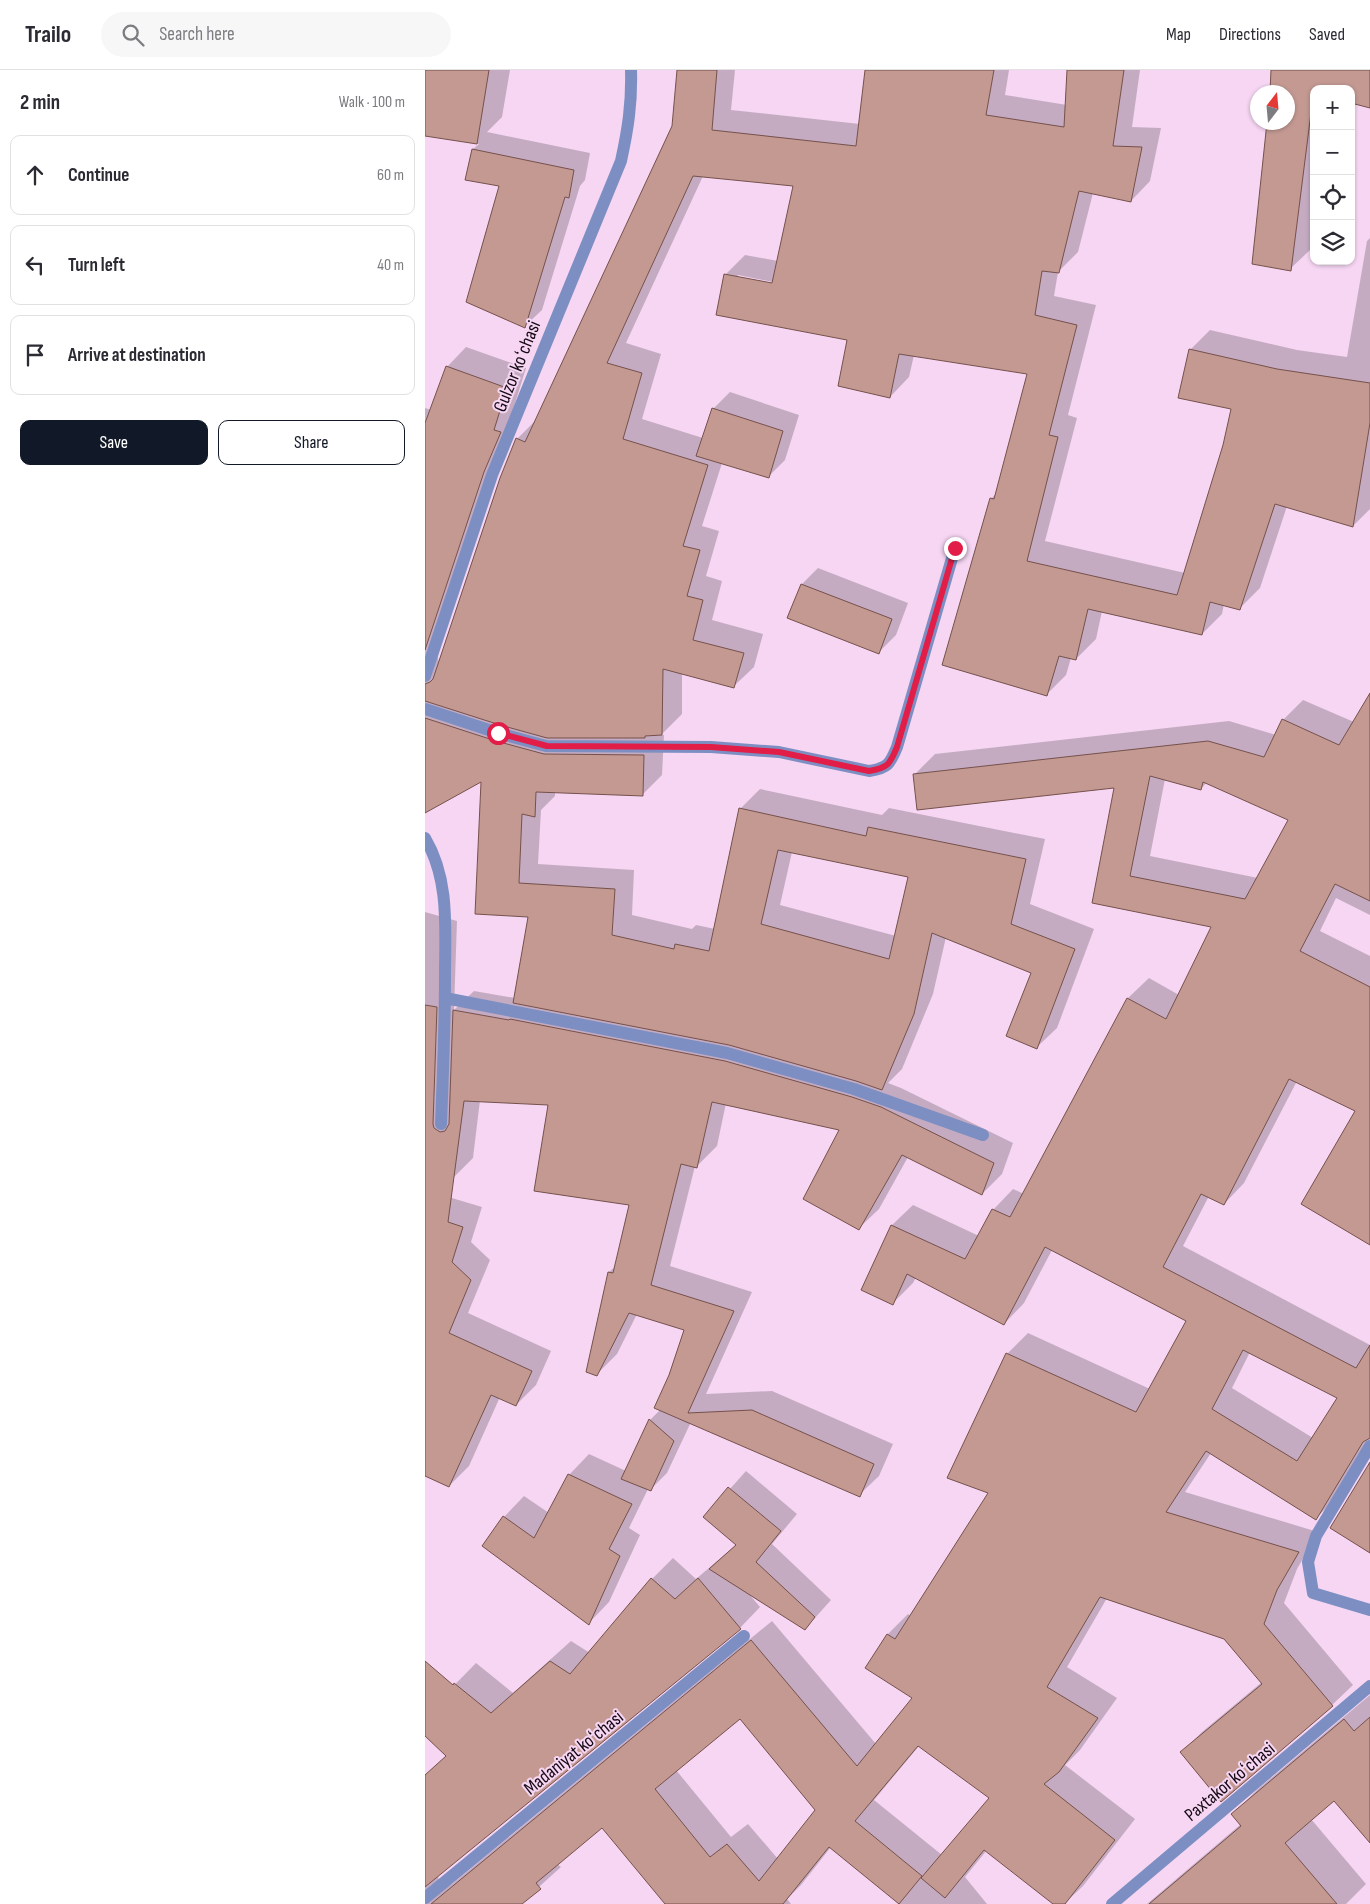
<!DOCTYPE html>
<html lang="en">
<head>
<meta charset="utf-8">
<style>
	:root { --surface:#fff; --page:#f7f7f7; --text:#2b2b33; --muted:#7c7c81; --line:#e1e1e2; --accent:#111827 }
	body { margin:0; font-family:"Sofia Sans Condensed",sans-serif; background:var(--page); color:var(--text) }
	.controls { position:absolute; right:15px; top:15px; display:grid; overflow:hidden; border-radius:10px; box-shadow:0 1px 4px #0004 }
	.controls button { width:45px; height:45px; display:grid; place-items:center; padding:0; border:0; border-bottom:1px solid var(--line); background:var(--surface); color:var(--text); font:25px sans-serif }
	.compass { position:absolute; left:825px; top:15px; width:45px; height:45px; border-radius:50%; background:var(--surface); box-shadow:0 1px 4px #0004; rotate:16deg }
	.stop { position:absolute; width:15px; height:15px; margin:-11px; border:4px solid #e11d48; border-radius:50%; background:#fff }
	.stop.end { background:#e11d48; border-color:#fff; box-shadow:0 1px 5px #0008 }
	.list { margin:0; padding:0; list-style:none }
	h2 { display:flex; justify-content:space-between; align-items:center; height:65px; margin:0; padding:0 20px; font-size:21px }
	h2 small { font-size:16px; font-weight:400; color:var(--muted) }
	.list li { display:grid; grid-template-columns:32px 1fr auto; gap:15px; align-items:center; box-sizing:border-box; height:80px; margin:0 10px 10px; padding:0 10px; border:1px solid var(--line); border-radius:10px }
	.list b { display:block; font-size:19px; white-space:nowrap }
	.list em { font-size:16px; font-style:normal; color:var(--muted) }
	.actions { display:flex; gap:10px; padding:15px 20px }
	.actions a { flex:1; padding:11px 0; border:1px solid var(--accent); border-radius:10px; text-align:center; font-size:18px; color:var(--accent) }
	.actions .main { background:var(--accent); color:#fff }
	.icon { flex:none; width:28px; height:28px; fill:none; stroke:currentColor; stroke-width:2; stroke-linecap:round; stroke-linejoin:round }
	.map { position:relative; flex:none; width:945px; height:1834px; overflow:hidden }
	header { display:flex; align-items:center; gap:30px; box-sizing:border-box; height:70px; padding:0 25px; background:var(--surface); border-bottom:1px solid var(--line) }
	header strong { font-size:24px }
	nav { display:flex; gap:28px; margin-inline-start:auto; font-size:18px }
	.search { width:350px; height:45px; background:var(--page); display:flex; align-items:center; gap:12px; box-sizing:border-box; padding:0 18px; border-radius:28px; color:var(--muted); font-size:19px }
	main { display:flex }
	aside { flex:1; background:var(--surface) }
	.map>svg:first-child { display:block }
	.shadow { fill:#0003; fill-rule:evenodd }
	.building { fill:#c39992; stroke:#76514b; fill-rule:evenodd }
	.lines { fill:none; stroke-linecap:round; stroke-linejoin:round }
	.minor { stroke:#7d8fc2; stroke-width:12 }
	.route { stroke:#e11d48; stroke-width:6 }
	.labels { text-anchor:middle; stroke-width:4; stroke-linejoin:round; paint-order:stroke }
	.street-label { font-size:19px; fill:#130912; stroke:#f6d6f3 }
</style>
</head>
<body>
<header>
<strong>Trailo</strong>
<div class="search"><svg class="icon" aria-label="search" viewBox="0 0 24 24"><circle cx="10" cy="10" r="6"/><path d="M15 15l6 6"/></svg>Search here</div>
<nav><a>Map</a><a>Directions</a><a>Saved</a></nav>
</header>
<main>
<aside>
<h2>2 min<small>Walk · 100 m</small></h2>
<ul class="list">
<li><svg class="icon" aria-label="ahead" viewBox="0 0 24 24"><path d="M12 20V5M6 11l6-6 6 6"/></svg><div><b>Continue</b></div><em>60 m</em></li>
<li><svg class="icon" aria-label="left" viewBox="0 0 24 24"><path d="M17 20v-9H6M10 6l-5 5 5 5"/></svg><div><b>Turn left</b></div><em>40 m</em></li>
<li><svg class="icon" aria-label="arrive" viewBox="0 0 24 24"><path d="M6 21V4h12l-3 4 3 4H6"/></svg><div><b>Arrive at destination</b></div></li>
</ul>
<div class="actions"><a class="main">Save</a><a>Share</a></div>
</aside>
<div class="map">
<svg width="945" height="1834" viewBox="0 0 945 1834">
	<rect width="100%" height="100%" fill="#f6d6f3"/>
	<path class="shadow" d="M0,0h85l-8,47 -15,15 103,21 -5,27 -5,6 -38,124 -17,16 -24,-141 -28,-36 6,-5 -54,-9z
		M253,0h57l-4,40 129,14 7,-54h142l-4,25 62,10 2,-35h71l-8,57 29,1 -11,53 -19,20 -38,-8 -15,59 -20,20 -4,24 42,9 -28,110 9,3 -32,123 140,32 39,-128 8,-37 -42,-58 20,-20 87,20 50,7 20,-116 3,-3v271l-17,17 -66,-20 -27,82 -20,20 -16,-4 -2,10 -20,20 -100,-23 -6,28 -20,20 -5,-1 -5,17 -19,19 -103,-30 48,-166 5,-6 32,-119 -115,-18 -5,22 -19,20 -41,-58 -124,-64 20,-20 33,6 16,-76 -91,-9 -77,167 35,11 -19,65 61,19 10,-29 17,-17 69,23 -14,45 -17,17 -46,-14 -20,63 17,5 -13,45 16,5 -10,39 51,14 -9,33 -20,19 -52,-14v42l-21,21h3l-2,40 -20,20 -87,-3v4l-14,14 -3,54 96,6 -2,45 60,14 4,-4 19,4 25,-120 20,-20 122,26 7,-7 156,31 -15,65 64,25 -37,99 -20,19 -4,-75 -87,-35 -13,57 -31,75 -14,14 13,5 112,55 -11,31 -20,20 -74,-37 -29,52 -20,19 -18,-99 -115,-26 -9,43 -20,20h-2l-25,100 82,26 -46,102 66,-3 121,53 -14,32 -20,19 -168,-73 -24,51 -17,17 -2,-1 -19,39 11,7 -31,67 -20,21 -85,-106 20,-21 25,17 20,-38 20,-21 37,17 24,-51 11,-11 25,-80 -49,-15 -20,40 -20,20 12,-102 7,-6 15,-62 -81,-100 -70,-4 -7,58 -20,20 -28,-5v-261l32,9 -3,89 20,-19 41,7 15,-82 -48,-137 -57,32v-403l6,2 16,-43 19,-20 60,21 -89,285 2,10 78,-224 20,-20 136,-293zM313,205l40,8v2l-40,-7zM367,782l117,24 -13,60 -116,-31z
		M849,0h96v37l-19,-18h-37v130l-4,31 -20,19 -3,-177h-15z
		M393,498l90,35 -12,32 -17,17 -77,-68z
		M945,625v220l-34,-17 -16,33 50,25v287l-13,-132 -60,-30 -53,102 -20,21 -15,-8 -26,50 187,99v97l-33,56 -21,20 -105,-65 -26,39 133,40 -21,37 -13,34 69,82 -21,20 -150,47 20,-20 60,-50 -37,-45 -118,-39 -40,69 50,31 -37,52 -15,15 70,54 -52,67 -19,18h-3l-74,-54 -22,27 22,27h-87l-69,-57 -30,38 -14,14 4,5h-124l-64,-78 -46,38 4,3 -41,37h-95v-129l22,-20 -22,-21v-19l51,-52 37,30 58,-52 19,12 62,-74 21,-21 23,21 41,-35 -32,-27 41,-46 51,43 -25,30 59,56 -26,29 -56,-35 11,13 -20,21 -302,247 1,8 8,3 5,-2 320,-263 104,123 38,-46 -47,-30 21,-34 20,-20 3,2 79,-123 17,-139 21,-21 122,56 37,-69 -135,-70 -28,53 -20,21 -88,-47 -3,6 -20,20 -30,-14 29,-64 21,-20 66,31 14,-26 20,-21 11,5 104,-196 21,-20 30,17 34,-69 -120,-24 23,-115 -201,-13 20,-20 294,-33 47,14 7,-15 20,-20 51,22zM740,709l36,10 6,-7 83,37 -32,59 -108,-22zM825,1282l89,45 -26,41 -81,-50zM315,1647l77,93 -39,49 -30,-35 -17,13 -55,-67zM494,1676l72,51 -49,58 -68,-55z
		M0,1120l57,17 -11,35 19,18 -22,53 83,38 -15,34 -20,20 -16,-8 -31,69 -20,20 -24,-11z
		M945,1625v146l-36,-41 -23,19 55,65 -20,20h-199l94,-80 -8,-10 25,-25z"/>
	<path class="building" d="M0,0h64l-12,74 -52,-8z
		M252,0h40l-5,60 144,16 9,-76h129l-8,45 78,12 3,-57h57l-11,76 29,1 -11,55 -52,-11 -20,82 -17,-2 -7,44 42,10 -28,110 9,2 -31,124 150,34 46,-150 8,-36 -53,-11 11,-49 88,20 93,14v40l-17,104 -78,-23 -35,106 -30,-8 -8,33 -114,-26 -12,51 -17,-4 -12,40 -105,-31 48,-167 4,1 33,-125 -128,-20 -9,44 -52,-12 9,-46 -131,-25 8,-41 48,9 21,-97 -100,-10 -86,187 35,10 -19,66 85,26 -25,81 17,4 -13,46 16,4 -10,40 51,13 -10,35 -71,-19 -1,66 -17,1v2h-98l-47,-13 -75,-24v-17l5,-2 3,-3 67,-201 16,-40 9,4 147,-316z
		M846,0h99v38l-19,-5v-14h-37l-23,182 -39,-7 15,-142h20v-30h-17z
		M47,79l102,21 -5,28 -4,-1 -40,131 -59,-26 33,-116 -34,-6z
		M21,296l61,22 -13,42 7,2 -17,40 -59,178v-227z
		M287,338l71,23 -14,47 -73,-22z
		M376,514l91,35 -13,35 -92,-36z
		M945,623v208l-35,-17 -35,67 70,36v258l-69,-41 54,-93 -66,-32 -65,126 -23,-11 -38,73 193,101 14,-23v93l-7,4 -47,78 -110,-69 -40,61 133,40 -22,38 -13,34 69,82 -112,96 -41,-50 82,-68 -38,-45 -124,-42 -53,90 51,31 -39,54 -15,12 71,56 -50,64h-12l-69,-54 -39,48 -24,-20 68,-80 -71,-52 -63,75 67,55 -23,28 -70,-57 -46,57h-118l-63,-76 -66,55 5,6 -19,15h-91l320,-264 106,126 55,-68 -47,-30 22,-34 8,5 93,-146 -41,-15 59,-125 130,59 50,-91 -141,-74 -41,78 -97,-51 -14,31 -32,-15 30,-65 74,34 27,-50 18,8 117,-219 39,21 45,-92 -119,-24 22,-115 -197,22 -4,-36 295,-33 56,16 18,-38 57,26zM725,706l51,14 2,-8 85,38 -43,79 -115,-23zM818,1280l94,48 -40,63 -85,-52zM315,1649l75,91 -56,71 -32,-37 -17,13 -55,-68z
		M0,648l71,23 48,13 100,1 -1,41 -107,-4 -1,25 -13,-3 -3,69 96,6 -3,46 62,14 1,-5 34,7 30,-143 127,28 2,-9 158,32 -15,65 64,25 -38,100 -31,-13 25,-63 -99,-40 -18,81 -32,76 -26,-9 -127,-36 -216,-42 15,-86 -53,-3 6,-132 -56,31zM353,780l130,27 -19,82 -128,-35z
		M0,935l12,2 -4,117 1,4 6,4 5,-1 4,-7 4,-114 56,10 1,-1 215,42 127,36 29,10 113,56 -12,32 -80,-40 -43,75 -56,-31 36,-69 -127,-28 -15,66 -16,-4 -30,121 83,26 -46,102 64,-3 122,54 -14,33 -206,-89 15,-33 15,-45 -55,-17 -32,63 -11,-4 22,-100 5,1 16,-68 -95,-14 14,-86 -84,-4 -16,121 15,5 -11,35 19,18 -22,53 83,38 -16,35 -25,-11 -42,92 -24,-11z
		M224,1349l25,22 -23,50 -30,-12z
		M945,1392v91l-40,-25z
		M143,1404l64,30 -23,45 11,7 -31,69 -107,-79 21,-30 31,22z
		M303,1417l53,44 -25,31 59,55 -10,13 -96,-61 27,-24 -33,-28z
		M226,1508l24,21 23,-21 43,51 -316,258v-112l21,-19 -21,-20v-75l28,24 1,-2 37,30 59,-52 20,13z
		M945,1647v126l-36,-42 -49,42 52,61h-188l92,-78 -10,-12 113,-95 10,12z"/>
	<g class="lines">
		<path class="minor" d="M0,606l67,-201 129,-314c7,-32 11,-58 10,-91
			M0,639l73,24 48,13 165,1 68,5 90,19c19,-3 21,-7 28,-24l58,-199
			M0,768c25,42 20,91 20,138 0,49 -2,99 -4,148
			M20,928l282,55 127,36 129,46
			M945,1376l-54,90 -8,26 5,31 57,17
			M0,1828l319,-262
			M687,1834l258,-218"/>
	</g>
	<g class="lines">
		<path class="route" d="M73,663l49,13 164,1 68,5 90,19c19,-3 21,-7 28,-24l58,-199"/>
	</g>
	<g class="labels">
		<g class="street-label">
			<text transform="translate(91 296) rotate(-68)" y="7">Gulzor koʻchasi</text>
			<text transform="translate(148 1682) rotate(-39)" y="7">Madaniyat koʻchasi</text>
			<text transform="translate(804 1711) rotate(-40)" y="7">Paxtakor koʻchasi</text>
		</g>
	</g>
</svg>
<div class="controls">
<button>+</button>
<button>−</button>
<button><svg class="icon" aria-label="locate" viewBox="0 0 24 24"><circle cx="12" cy="12" r="6"/><path d="M12 2v4M12 18v4M2 12h4M18 12h4"/></svg></button>
<button><svg class="icon" aria-label="layers" viewBox="0 0 24 24"><path d="M12 4l9 5-9 5-9-5zM3 14l9 5 9-5"/></svg></button>
</div>
<svg class="compass" viewBox="-18 -18 36 36"><path d="M0-13l5 13h-10z" fill="#e53935"/><path d="M0 13l5-13h-10z" fill="#7c7c81"/></svg>
<div class="stop" style="left:73px;top:663px"></div>
<div class="stop end" style="left:530px;top:478px"></div>
</div>
</main>
</body>
</html>
